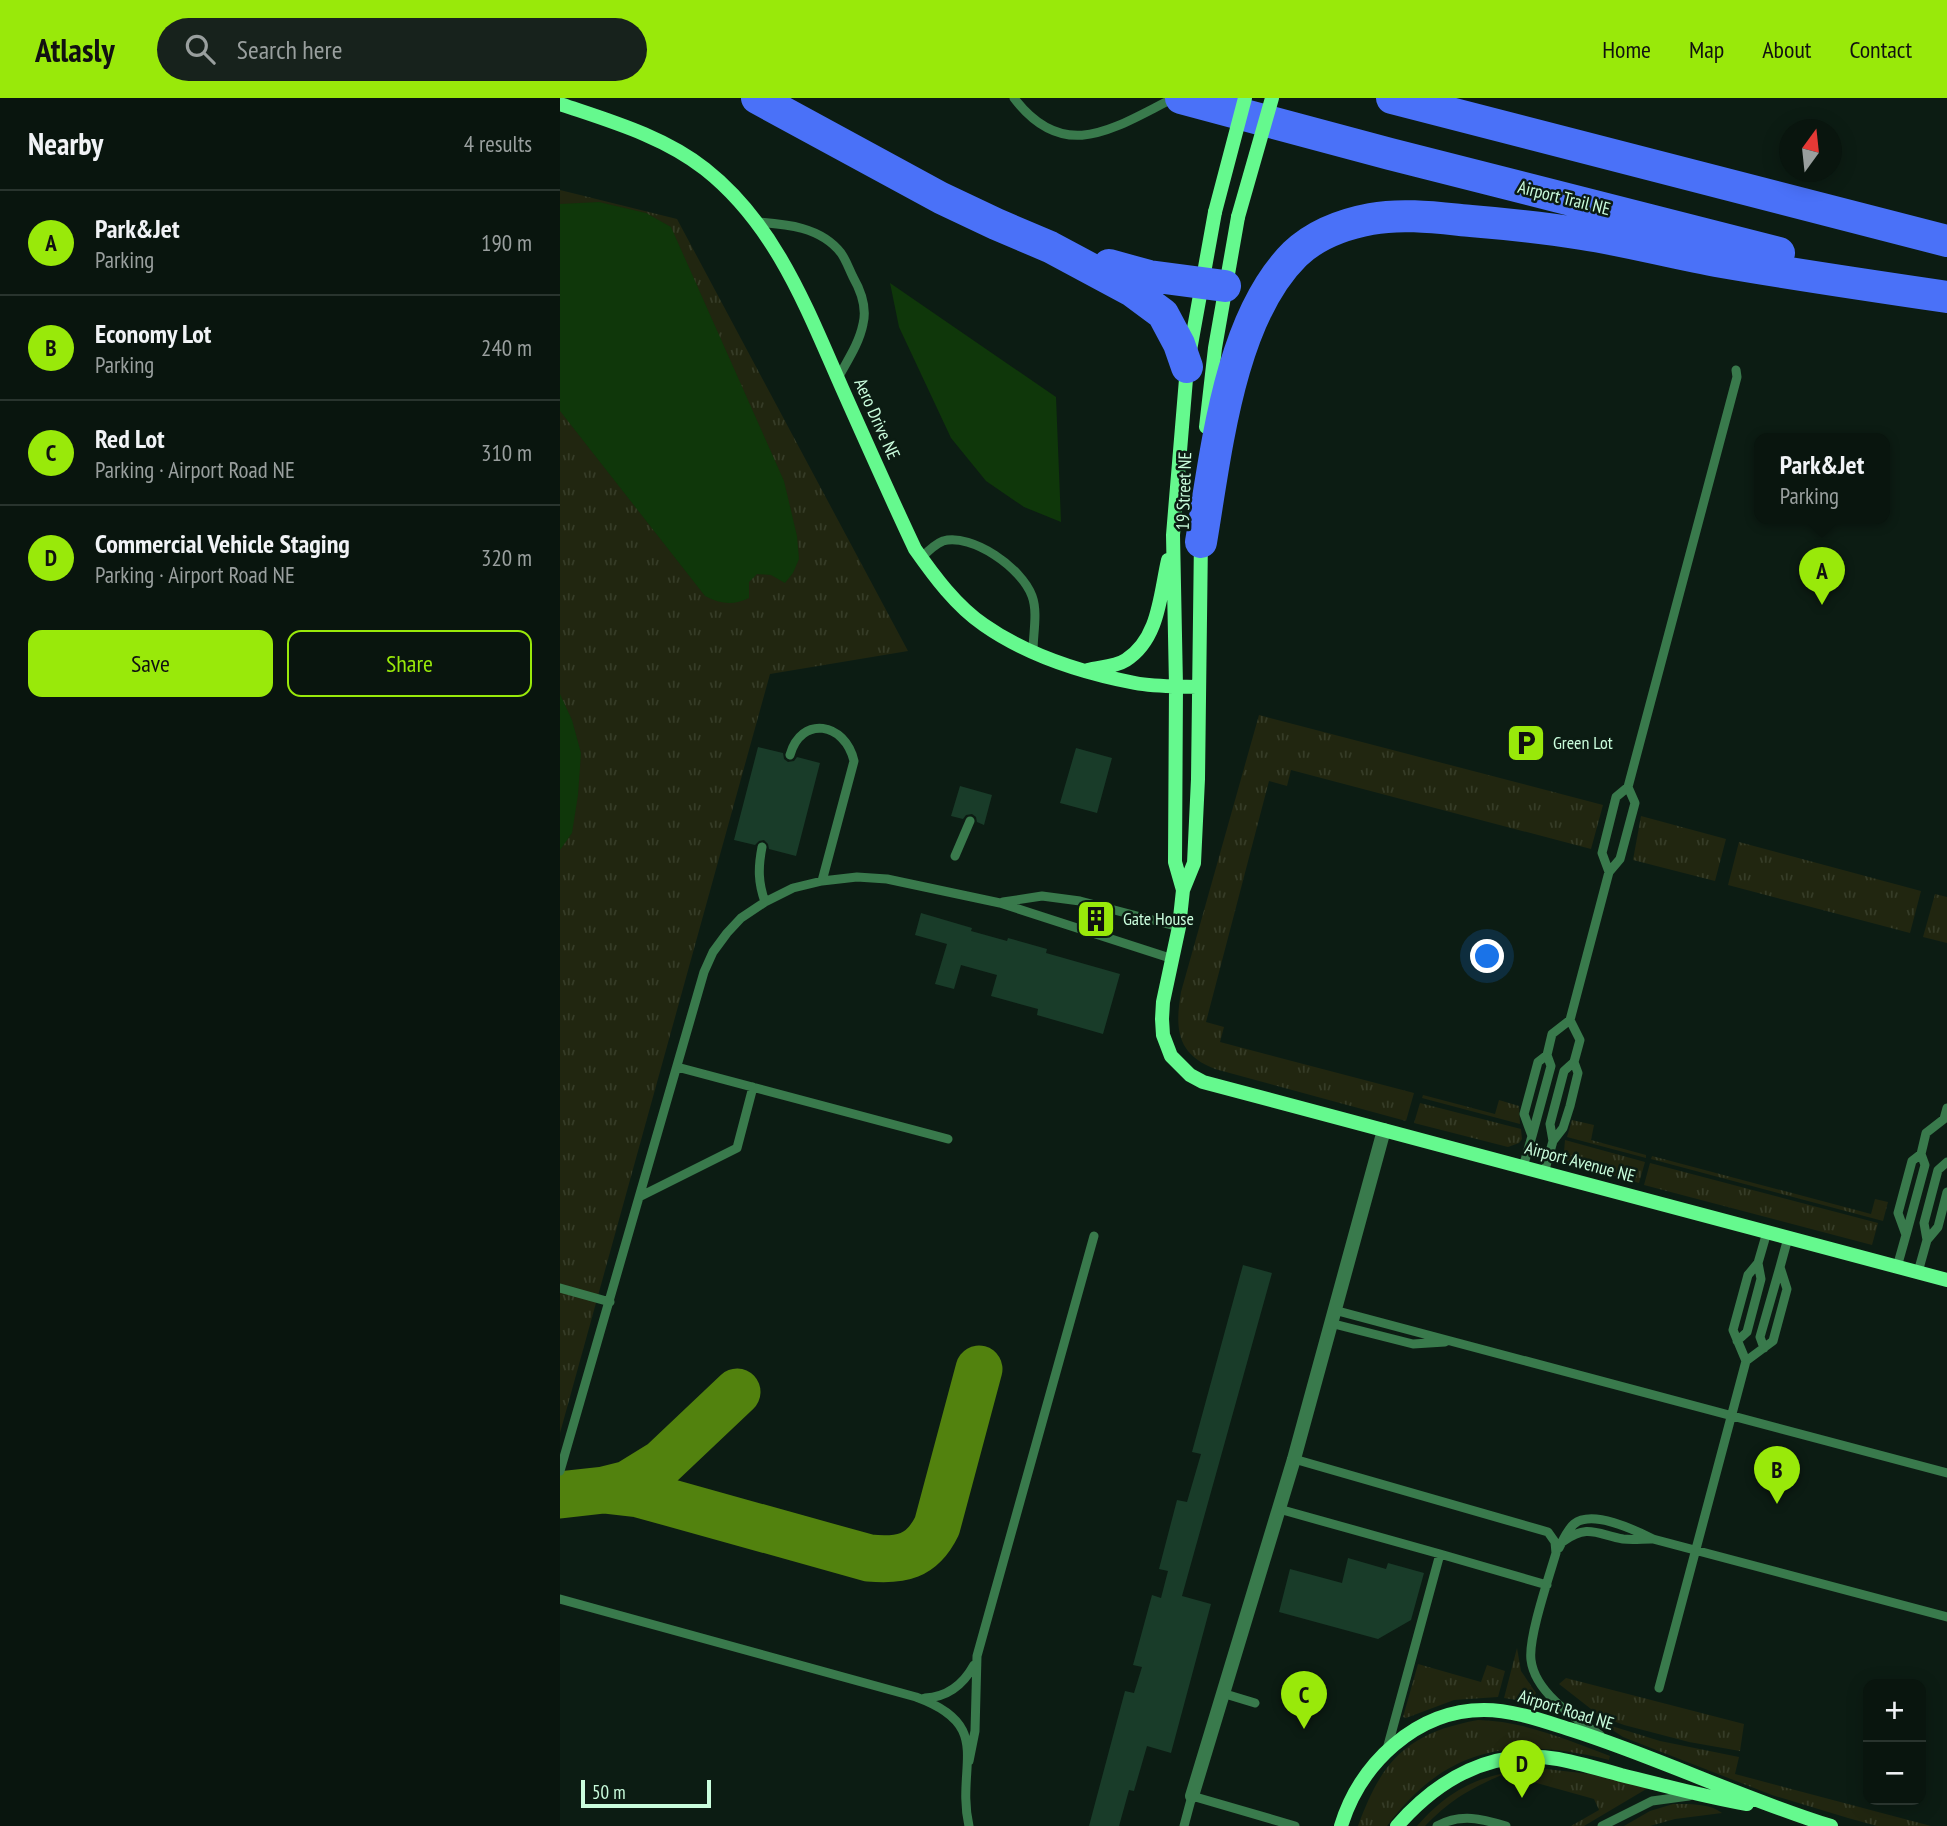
<!DOCTYPE html>
<html lang="en">
<head>
<meta charset="utf-8">
<style>
	:root { --surface:#09150e; --page:#17221c; --text:#f1f3f6; --muted:#999f9e; --line:#29342e; --accent:#99e90a }
	body { margin:0; font-family:"PT Sans Narrow",sans-serif; background:var(--page); color:var(--text) }
	.controls { position:absolute; right:21px; bottom:21px; display:grid; overflow:hidden; border-radius:14px; box-shadow:0 4px 18px #0003 }
	.controls button { width:63px; height:63px; display:grid; place-items:center; padding:0; border:0; border-bottom:2px solid var(--line); background:var(--surface); color:var(--text); font:35px sans-serif }
	.compass { position:absolute; left:1219px; top:21px; width:63px; height:63px; border-radius:50%; background:var(--surface); box-shadow:0 4px 18px #0003; rotate:15deg }
	.scale { position:absolute; left:21px; bottom:18px; width:130px; box-sizing:border-box; padding-left:7px; border:4px solid #cafddd; border-top:0; font-size:19px; line-height:24px; white-space:nowrap; color:#cafddd; -webkit-text-stroke:5px #0c1c13; paint-order:stroke }
	.you { position:absolute; left:928px; top:859px; width:24px; height:24px; margin:-18px; border:5px solid #fff; border-radius:50%; background:#1a73e8; box-shadow:0 0 0 10px #1a73e833 }
	.badge { display:grid; place-items:center; width:46px; height:46px; border-radius:50%; background:var(--accent); color:#111; font-size:23px; font-weight:700 }
	.pin { position:absolute; translate:-50% -58px; filter:drop-shadow(0 2px 4px #0008) }
	.pin::after { content:''; position:absolute; top:37px; width:24px; height:21px; background:inherit; clip-path:polygon(0 0,100% 0,50% 100%) }
	.popup { position:absolute; left:1194px; top:335px; width:136px; height:91px; box-sizing:border-box; display:grid; place-content:center; border-radius:14px; background:var(--surface); filter:drop-shadow(0 2px 5px #0005); font-size:23px; white-space:nowrap; color:var(--muted) }
	.popup b { font-size:26px; color:var(--text) }
	.popup::after { content:''; position:absolute; left:50%; top:100%; margin-left:-14px; border:14px solid transparent; border-top-color:var(--surface) }
	.list { margin:0; padding:0; list-style:none }
	h2 { display:flex; justify-content:space-between; align-items:center; height:91px; margin:0; padding:0 28px; font-size:30px }
	h2 small { font-size:23px; font-weight:400; color:var(--muted) }
	.list li { display:grid; grid-template-columns:46px 1fr auto; gap:21px; align-items:center; box-sizing:border-box; height:105px; padding:0 28px; border-top:2px solid var(--line) }
	.list b { display:block; font-size:26px; white-space:nowrap }
	.list p { margin:0; font-size:23px; white-space:nowrap; color:var(--muted) }
	.list em { font-size:23px; font-style:normal; color:var(--muted) }
	.actions { display:flex; gap:14px; padding:21px 28px }
	.actions a { flex:1; padding:16px 0; border:2px solid var(--accent); border-radius:14px; text-align:center; font-size:24px; color:var(--accent) }
	.actions .main { background:var(--accent); color:#111 }
	.icon { flex:none; width:38px; height:38px; fill:none; stroke:currentColor; stroke-width:2; stroke-linecap:round; stroke-linejoin:round }
	.map { position:relative; flex:none; width:1387px; height:1728px; overflow:hidden }
	header { display:flex; align-items:center; gap:42px; box-sizing:border-box; height:98px; padding:0 35px; background:var(--accent); color:#111 }
	header strong { font-size:33px }
	nav { display:flex; gap:38px; margin-inline-start:auto; font-size:24px }
	.search { width:490px; height:63px; background:var(--page); display:flex; align-items:center; gap:18px; box-sizing:border-box; padding:0 24px; border-radius:38px; color:var(--muted); font-size:26px }
	main { display:flex }
	aside { flex:1; background:var(--surface) }
	.map>svg:first-child { display:block }
	.grass { fill:url(#grass-tufts) }
	.water { fill:#0f370a }
	.lines { fill:none; stroke-linecap:round; stroke-linejoin:round }
	.taxiway { stroke:#52820e; stroke-width:47 }
	.building { fill:#193c29 }
	.lane { stroke:#397a4c; stroke-width:9 }
	.street { stroke:#397a4c; stroke-width:14 }
	.secondary { stroke:#65f98e; stroke-width:14 }
	.highway { stroke:#4a71f8; stroke-width:32 }
	.secondary-bridge { stroke:#65f98e; stroke-width:14 }
	.labels { text-anchor:middle; stroke-width:5; stroke-linejoin:round; paint-order:stroke }
	.street-label { font-size:18px; fill:#cafddd; stroke:#0c1c13 }
	.poi-label { font-size:18px; fill:#cafddd; stroke:#0c1c13; text-anchor:start }
</style>
</head>
<body>
<header>
<strong>Atlasly</strong>
<div class="search"><svg class="icon" aria-label="search" viewBox="0 0 24 24"><circle cx="10" cy="10" r="6"/><path d="M15 15l6 6"/></svg>Search here</div>
<nav><a>Home</a><a>Map</a><a>About</a><a>Contact</a></nav>
</header>
<main>
<aside>
<h2>Nearby<small>4 results</small></h2>
<ul class="list">
<li><span class="badge">A</span><div><b>Park&amp;Jet</b><p>Parking</p></div><em>190 m</em></li>
<li><span class="badge">B</span><div><b>Economy Lot</b><p>Parking</p></div><em>240 m</em></li>
<li><span class="badge">C</span><div><b>Red Lot</b><p>Parking · Airport Road NE</p></div><em>310 m</em></li>
<li><span class="badge">D</span><div><b>Commercial Vehicle Staging</b><p>Parking · Airport Road NE</p></div><em>320 m</em></li>
</ul>
<div class="actions"><a class="main">Save</a><a>Share</a></div>
</aside>
<div class="map">
<svg width="1387" height="1728" viewBox="0 0 1387 1728">
	<defs>
		<pattern id="grass-tufts" width="24" height="20" patternUnits="userSpaceOnUse" patternTransform="scale(1.75)"><rect width="24" height="20" fill="#212610"/><path d="M3 7l-1-3M5 7V3M7 7l1-3M15 17l-1-3M17 17v-4M19 17l1-3" fill="none" stroke="#363c27"/></pattern>
	</defs>
	<rect width="100%" height="100%" fill="#0c1c13"/>
	<path class="grass" d="M0,92l117,29 231,432 -138,23 -210,759z
		M699,617l344,90 -12,44 -300,-79 -4,16 -18,-5 -63,241 18,5 -4,15 194,51 -8,28 -191,-52c-39,-15 -40,-41 -34,-77z
		M1081,718l85,23 -11,42 -82,-21z
		M1179,744l182,49 -11,42 -182,-48z
		M1375,796l12,3v46l-24,-6z
		M863,997l72,19 4,-14 20,6 1,18 -98,-26z
		M860,1005l101,26 1,10 -3,4 -11,4 -94,-24z
		M1012,1022l22,5 -3,15 55,15v3l-79,-21z
		M1005,1042l80,22 -6,21 -71,-21 -4,-10z
		M1092,1058l219,58 4,-15 13,3 -5,19 -232,-62z
		M1090,1065l228,60 -6,22 -228,-60z
		M957,1550l4,23 15,22 -6,9 -26,-4z
		M858,1566l63,18 6,-17 18,6 -7,26 -44,3 -48,18 -3,-1z
		M1006,1580l178,46 -4,27 -51,-9 -65,-17 -24,-9 -41,-32z
		M918,1622c46,1 90,20 132,36l-1,4c-93,-23 -161,-16 -222,66h-29c24,-66 49,-93 120,-106z
		M1042,1625l58,18 79,16 -4,17 196,52h-54l-29,-8 -76,-23 -149,-58z
		M986,1671l44,5 58,14 -64,38h-13l28,-16 -5,-11 -90,-25c-33,14 -54,26 -79,52h-8c38,-43 73,-55 129,-57z
		M1113,1706c16,0 36,-1 49,9l-47,6 -25,7h-26l26,-15z"/>
	<path class="water" d="M39,104l47,11 25,14 113,254 13,55 2,23 -6,14 -8,10 -14,-8 -14,-1 -8,8v16c-16,8 -29,6 -44,-2l-145,-185v-207z
		M330,185l166,114 5,125 -37,-15 -38,-26 -35,-43 -52,-111z
		M0,596l12,26 9,33 -3,42 -6,38 -12,17z"/>
	<g class="lines">
		<path class="taxiway" d="M44,1392l24,-6 34,-21 75,-71
			M0,1397l44,-5 35,4 230,64c32,3 53,-1 68,-32l42,-157"/>
	</g>
	<path class="building" d="M198,649l25,6 1,6 4,3 6,-1 3,-4 23,6 -24,93 -27,-7 -1,-5 -4,-4 -5,1 -4,4 -21,-5z
		M516,650l36,10 -15,55 -37,-10z
		M400,688l32,9 -8,30 -7,-3 -1,-5 -4,-3 -6,1 -3,4 -12,-3z
		M527,812l22,6 -4,14 -22,-7z
		M361,815l51,15 -1,3 36,10 1,-3 39,11 -1,4 74,21 -17,60 -66,-19 1,-6 -47,-13 6,-21 -36,-10 -7,24 -19,-5 12,-40 -32,-9z
		M683,1167l29,8 -90,323 29,8 -40,149 -24,-7 -13,45 -5,-1 -10,36h-30l36,-135 9,2 8,-26 -9,-2 19,-70 9,3 7,-27 -9,-2 18,-69 10,2 14,-48 -9,-2z
		M788,1460l38,11 2,-6 36,10 -13,47 -33,19 -99,-27 11,-43 52,14z"/>
	<g class="lines">
		<path class="lane" d="M454,0c51,67 101,29 160,0
			M197,124c29,2 64,5 84,31 5,7 8,16 12,24 8,14 14,31 10,47 -4,20 -16,37 -25,54
			M361,460c6,-6 14,-14 22,-17 29,-8 79,27 89,55 6,16 1,38 1,55
			M230,657c11,-40 55,-33 64,6l-32,120
			M202,749c-4,21 -4,35 3,55
			M395,758l15,-35
			M1049,774l-7,-19 14,-56 12,-10 109,-410 -1,-7
			M443,804l39,-6 38,5 99,26
			M117,969l271,72
			M972,1038l19,-70 -4,-11
			M993,1043l-3,-17 14,-53 10,-9
			M963,1069l9,-31 -8,-22 14,-52 9,-7 5,-21 18,-14 39,-148 11,-13 15,-56 -7,-16
			M984,1075l9,-32 10,-13 7,-22 8,-33 -4,-11 6,-22 -10,-20
			M81,1098l96,-48 16,-61
			M1346,1137l19,-70 -4,-11
			M1367,1142l-3,-17 14,-53 9,-8
			M1337,1169l9,-32 -8,-22 14,-52 9,-7 5,-21 18,-14 3,-11
			M1358,1174l9,-32 11,-13 9,-35
			M0,1190l50,14
			M774,1212l613,163
			M770,1225l83,21 32,-2
			M1177,1243l10,-9 14,-53 -3,-16
			M1204,1250l-4,-11 20,-70
			M1186,1263l27,-20 14,-52 -7,-22 8,-29
			M734,1361l254,73 7,10 1,11c-7,24 -28,85 -25,107 4,33 44,58 69,75
			M0,1373l144,-499 9,-20 14,-19 14,-15 24,-16 28,-14 29,-7 35,-4 30,2 113,24 173,56
			M719,1411l161,45
			M1004,1443c23,-17 33,-7 59,-2 9,1 19,0 28,0
			M999,1450c4,-8 8,-18 15,-24 18,-15 61,6 79,15l294,78
			M0,1501l356,98c80,29 39,68 53,129
			M1099,1590l87,-327 -13,-31 15,-55 10,-12 9,-31
			M662,1595l33,10
			M365,1600c23,-1 38,-13 49,-33
			M827,1651l53,-195 107,31
			M409,1663l6,-30 2,-75 117,-420
			M624,1728l8,-30 103,30
			M877,1728c24,-13 45,-7 69,0
			M1042,1728l50,-25 37,-5"/>
		<path class="street" d="M632,1698l102,-337 90,-329"/>
		<path class="secondary" d="M0,6c50,17 103,32 145,65 71,56 102,140 137,219 24,54 48,108 73,161 19,27 41,57 69,76 43,30 99,48 151,58 21,4 43,3 64,4
			M646,329l9,-79 23,-131
			M641,440l-3,241 -4,84 -11,27 -4,37 -16,75 -1,17 1,16 8,21 19,19 13,7 744,198
			M528,572c11,-3 27,-3 38,-10 33,-21 34,-65 42,-100
			M623,792l-8,-28 1,-176 -3,-151 14,-168 28,-155
			M781,1728c19,-62 75,-116 143,-116 30,0 59,11 88,20 88,28 171,69 259,96
			M837,1728c42,-48 96,-78 161,-67 21,4 42,10 63,16 42,10 83,22 126,29"/>
		<path class="highway" d="M197,0l184,100 55,26 54,23 82,44 31,23 16,30 8,23
			M621,0l209,56 389,99
			M832,0l555,143
			M549,167l40,11 76,10
			M641,444c15,-88 28,-223 94,-288 20,-19 49,-30 76,-35 32,-6 68,-1 100,2 37,3 74,7 111,13 47,7 93,20 140,28 75,13 150,24 225,35"/>
		<path class="secondary-bridge" d="M655,114l30,-114
			M678,119l34,-119"/>
	</g>
	<defs>
		<g id="parking-square" transform="scale(2.0125)"><rect x="-9" y="-9" width="18" height="18" rx="4" fill="#99e90a" stroke="#0c1c13"/><path d="M-3.5-5.5H1a3.5 3.5 0 0 1 0 7H-1V5.5H-3.5ZM-1-3.4V-.6H.8a1.4 1.4 0 0 0 0-2.8Z" fill="#111"/></g>
		<g id="building-square" transform="scale(2.0125)"><rect x="-9" y="-9" width="18" height="18" rx="4" fill="#99e90a" stroke="#0c1c13"/><path d="M-4-6H4V6H1V3H-1V6H-4ZM-2.5-4.3h1.7v1.8h-1.7ZM.8-4.3h1.7v1.8H.8ZM-2.5-1h1.7V.8h-1.7ZM.8-1h1.7V.8H.8Z" fill="#111"/></g>
	</defs>
	<g fill-rule="evenodd">
		<use href="#parking-square" x="966" y="645"/>
		<use href="#building-square" x="536" y="821"/>
	</g>
	<g class="labels">
		<g class="street-label">
			<text transform="translate(1004 100) rotate(14)" y="6">Airport Trail NE</text>
			<text transform="translate(317 321) rotate(66)" y="6">Aero Drive NE</text>
			<text transform="translate(624 393) rotate(-88)" y="6">19 Street NE</text>
			<text transform="translate(1020 1064) rotate(15)" y="6">Airport Avenue NE</text>
			<text transform="translate(1006 1612) rotate(17)" y="6">Airport Road NE</text>
		</g>
		<g class="poi-label">
			<text x="993" y="651">Green Lot</text>
			<text x="563" y="827">Gate House</text>
		</g>
	</g>
</svg>
<div class="controls">
<button>+</button>
<button>−</button>
</div>
<svg class="compass" viewBox="-18 -18 36 36"><path d="M0-13l5 13h-10z" fill="#e53935"/><path d="M0 13l5-13h-10z" fill="#999f9e"/></svg>
<div class="scale">50 m</div>
<div class="you"></div>
<div class="pin badge" style="left:1262px;top:507px">A</div>
<div class="popup"><b>Park&amp;Jet</b>Parking</div>
<div class="pin badge" style="left:1217px;top:1406px">B</div>
<div class="pin badge" style="left:744px;top:1631px">C</div>
<div class="pin badge" style="left:962px;top:1700px">D</div>
</div>
</main>
</body>
</html>
